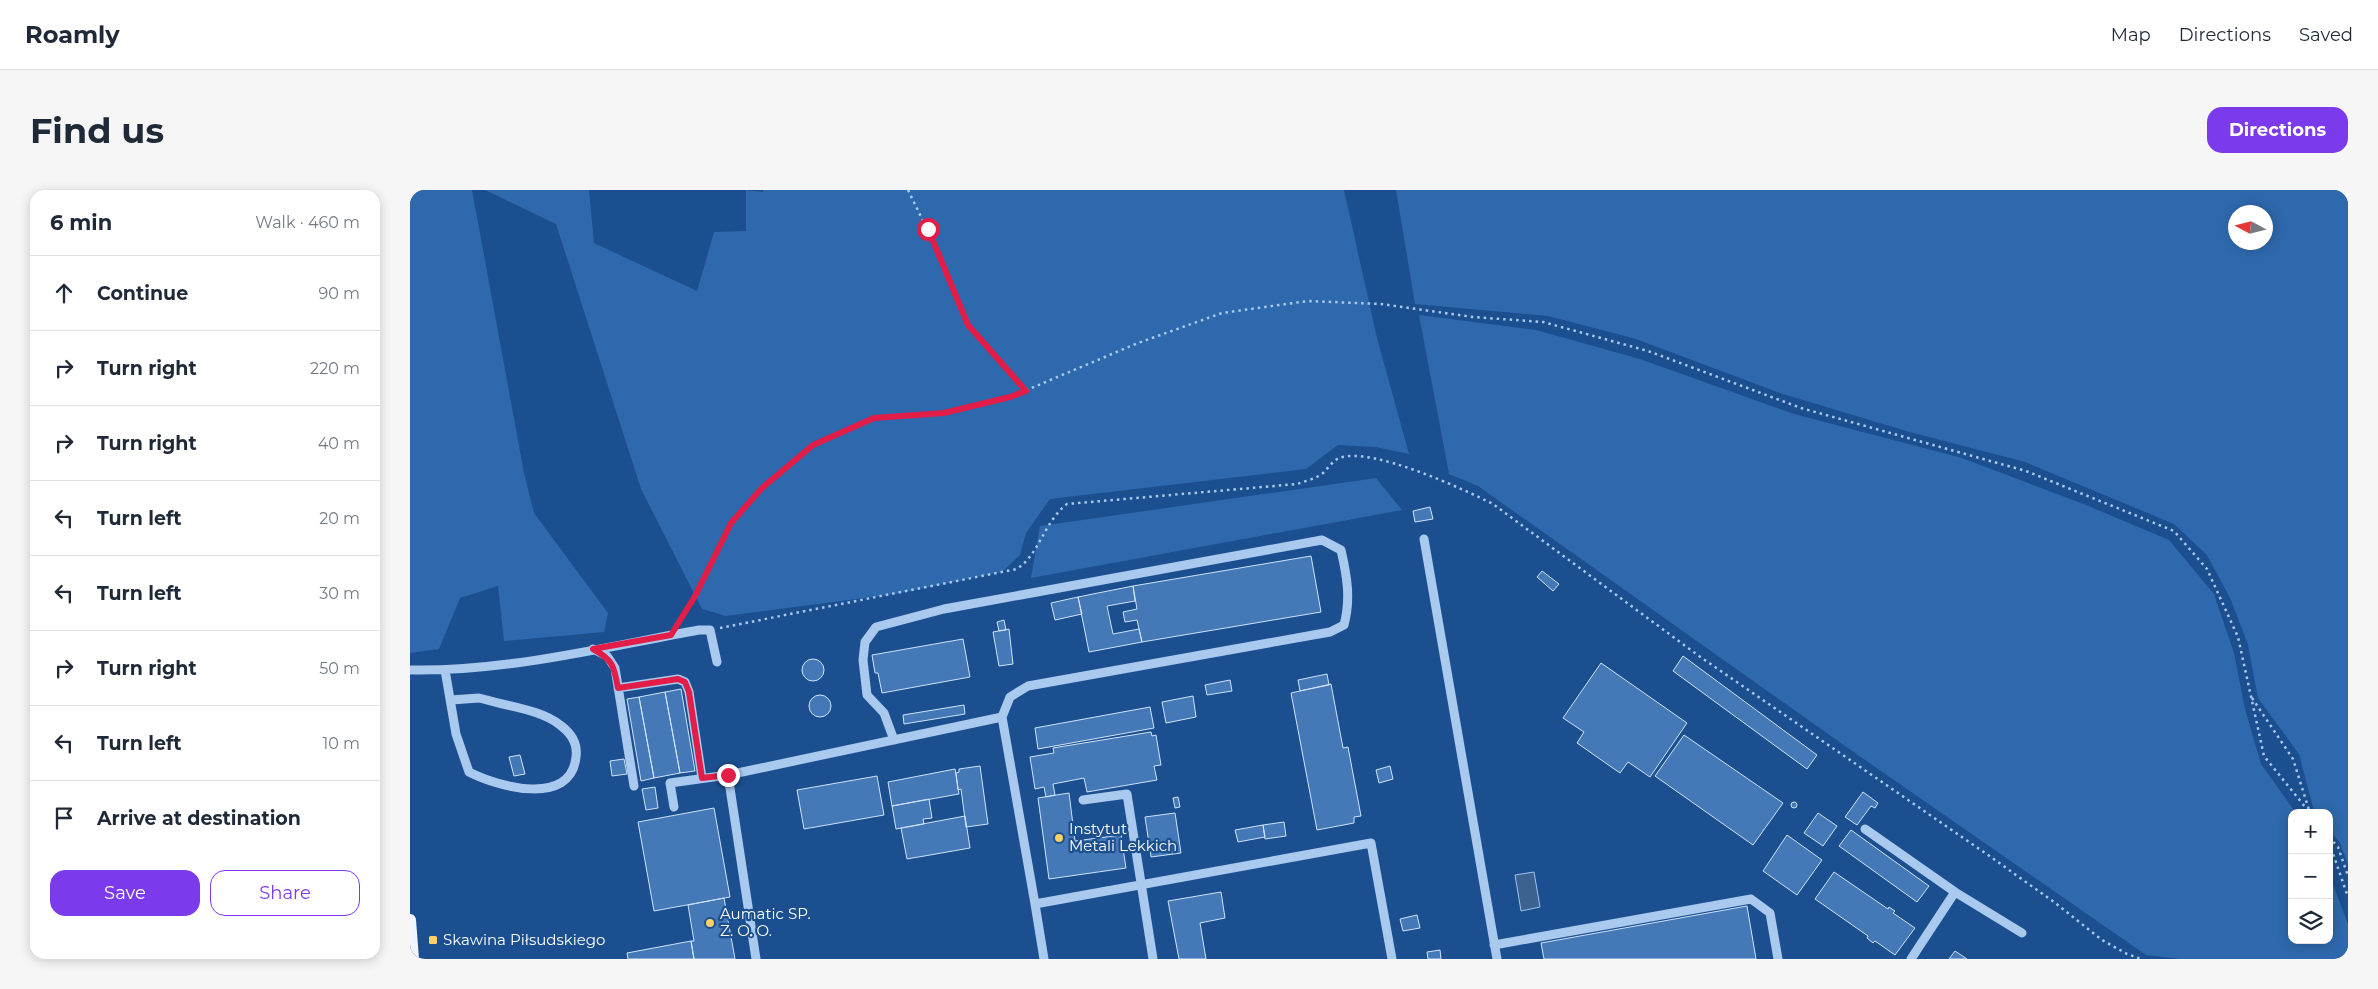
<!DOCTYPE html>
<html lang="en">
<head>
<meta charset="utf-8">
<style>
	:root { --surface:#fff; --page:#f6f6f7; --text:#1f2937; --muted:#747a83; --line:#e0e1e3; --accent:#7c3aed }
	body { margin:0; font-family:Montserrat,sans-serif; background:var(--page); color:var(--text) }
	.controls { position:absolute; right:15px; bottom:15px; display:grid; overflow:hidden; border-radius:10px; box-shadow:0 2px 12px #0003 }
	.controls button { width:45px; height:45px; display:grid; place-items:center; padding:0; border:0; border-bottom:1px solid var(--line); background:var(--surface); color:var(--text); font:25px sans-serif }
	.compass { position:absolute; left:1818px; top:15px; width:45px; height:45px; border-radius:50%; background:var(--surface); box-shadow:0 2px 12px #0003; rotate:277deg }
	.stop { position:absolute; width:15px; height:15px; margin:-11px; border:4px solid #e11d48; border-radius:50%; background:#fff }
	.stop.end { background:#e11d48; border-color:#fff; box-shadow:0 1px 5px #0008 }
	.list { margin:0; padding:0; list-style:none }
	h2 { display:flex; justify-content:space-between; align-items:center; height:65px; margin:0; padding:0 20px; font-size:21px }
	h2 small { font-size:16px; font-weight:400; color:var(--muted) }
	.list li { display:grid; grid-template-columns:32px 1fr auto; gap:15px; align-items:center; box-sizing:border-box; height:75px; padding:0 20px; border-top:1px solid var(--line) }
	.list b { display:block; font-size:19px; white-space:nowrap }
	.list em { font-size:16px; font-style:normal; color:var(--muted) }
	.actions { display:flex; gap:10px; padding:15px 20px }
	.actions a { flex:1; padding:11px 0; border:1px solid var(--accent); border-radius:15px; text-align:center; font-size:18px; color:var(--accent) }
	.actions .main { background:var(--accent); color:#fff }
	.icon { flex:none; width:28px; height:28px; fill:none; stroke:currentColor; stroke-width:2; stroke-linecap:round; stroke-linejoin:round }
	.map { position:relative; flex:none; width:1938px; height:769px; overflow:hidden; border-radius:15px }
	header { display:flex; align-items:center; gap:30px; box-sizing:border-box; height:70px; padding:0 25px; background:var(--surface); border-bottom:1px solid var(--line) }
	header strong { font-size:24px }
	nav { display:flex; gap:28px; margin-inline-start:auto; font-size:18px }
	.intro { display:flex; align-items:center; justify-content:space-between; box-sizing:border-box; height:120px; padding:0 30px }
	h1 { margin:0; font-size:35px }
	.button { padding:12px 22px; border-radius:15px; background:var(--accent); color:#fff; font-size:18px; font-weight:700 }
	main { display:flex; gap:30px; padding:0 30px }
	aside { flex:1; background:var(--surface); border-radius:15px; box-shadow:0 2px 12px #0003 }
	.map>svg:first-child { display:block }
	.green { fill:#2e69ad; fill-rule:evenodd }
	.water { fill:#3c6290; stroke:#9cc4f0 }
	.building { fill:#4478b7; stroke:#cfe3fa }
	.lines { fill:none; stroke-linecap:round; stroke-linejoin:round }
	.path { stroke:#a9c9ee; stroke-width:2.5; stroke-dasharray:2.5 4; stroke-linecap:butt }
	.minor { stroke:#a9c9ee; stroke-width:9 }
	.major { stroke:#f0f6ff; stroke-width:12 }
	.route { stroke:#e11d48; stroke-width:6 }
	.poi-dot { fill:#ffd166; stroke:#1b4f8f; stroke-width:2 }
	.labels { text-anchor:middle; stroke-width:4.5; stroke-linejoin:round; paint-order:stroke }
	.poi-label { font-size:15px; fill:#fff; stroke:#1b4f8f; text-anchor:start }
</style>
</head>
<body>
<header>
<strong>Roamly</strong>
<nav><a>Map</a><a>Directions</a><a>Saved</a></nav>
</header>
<div class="intro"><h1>Find us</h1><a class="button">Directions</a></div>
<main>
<aside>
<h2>6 min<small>Walk · 460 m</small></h2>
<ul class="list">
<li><svg class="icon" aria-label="ahead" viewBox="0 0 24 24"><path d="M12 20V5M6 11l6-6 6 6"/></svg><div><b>Continue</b></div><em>90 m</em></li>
<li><svg class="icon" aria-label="right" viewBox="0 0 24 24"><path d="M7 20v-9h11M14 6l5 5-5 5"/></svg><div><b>Turn right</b></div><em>220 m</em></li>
<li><svg class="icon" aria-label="right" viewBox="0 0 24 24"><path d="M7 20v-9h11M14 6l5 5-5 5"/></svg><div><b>Turn right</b></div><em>40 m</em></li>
<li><svg class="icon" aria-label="left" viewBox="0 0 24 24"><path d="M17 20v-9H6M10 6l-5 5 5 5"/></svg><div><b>Turn left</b></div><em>20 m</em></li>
<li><svg class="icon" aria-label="left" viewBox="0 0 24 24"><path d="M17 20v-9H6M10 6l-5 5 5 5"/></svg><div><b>Turn left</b></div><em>30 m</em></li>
<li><svg class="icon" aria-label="right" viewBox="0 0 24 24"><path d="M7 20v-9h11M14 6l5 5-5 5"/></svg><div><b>Turn right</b></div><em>50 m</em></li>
<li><svg class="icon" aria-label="left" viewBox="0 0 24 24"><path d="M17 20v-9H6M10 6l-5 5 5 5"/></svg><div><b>Turn left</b></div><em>10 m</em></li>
<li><svg class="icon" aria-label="arrive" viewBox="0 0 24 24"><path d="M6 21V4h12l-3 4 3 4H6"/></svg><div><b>Arrive at destination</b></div></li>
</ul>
<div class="actions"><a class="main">Save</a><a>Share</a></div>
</aside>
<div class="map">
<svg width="1938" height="769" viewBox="0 0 1938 769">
	<rect width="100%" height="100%" fill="#1b4f8f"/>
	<path class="green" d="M0,0h62l52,283 10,40 74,100 -4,19 -100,9 -6,-55 -38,12 -21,51 -29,4z
		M75,0h104l5,53 103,48 17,-59 32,-1v-41l17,2v-2h581l33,148 32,116 -33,-7 -38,-2 -32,24 -256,30 -24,34 -6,22 -18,17 -107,22 -169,22 -24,-7 -61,-120 -85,-265z
		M986,0h952v675l-8,-22 -11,-13v-17h-13l-3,-6 -14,-53 -41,-56 -10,-53 -17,-45 -24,-45 -33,-31 -149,-62 -119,-31 -123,-37 -147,-55 -88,-23 -133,-12zM1826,22h30v30h-30z
		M1009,125l117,15 104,29 154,55 168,44 124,47 83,35 45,54 20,59 11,56 16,55 35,49h-4v127h37v-66l19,50v35h-168l-34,-4 -301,-209 -367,-260 -29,-12z
		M966,288l26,32 -371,68 9,-52z"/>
	<path class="water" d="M1124,682l6,35 -19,4 -6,-36z"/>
	<path class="building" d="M1020,317l3,12 -18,3 -2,-11z
		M901,366l10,56 -179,30 -5,-22 -12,2 -2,-10 14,-3 -4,-23z
		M1132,381l17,13 -6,7 -16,-14z
		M723,396l2,15 -28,5 6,28 26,-5 3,13 -53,10 -11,-55z
		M668,407l4,17 -27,6 -4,-17z
		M594,430l2,10 -7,1 -2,-9z
		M599,439l4,35 -14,2 -6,-34z
		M553,449l7,38 -88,16 -4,-20h-3l-3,-18z
		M1273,466l134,99 -10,14 -134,-98z
		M392 480a11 11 0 1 1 22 0a11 11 0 1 1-22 0Z
		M1191,473l86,60 -37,54 -22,-15 -8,11 -43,-30 7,-11 -21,-14z
		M917,484l2,11 -29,6 -2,-11z
		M820,490l2,11 -25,4 -2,-10z
		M921,494l12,64 5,-1 13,69 -7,1v6l-37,7 -26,-137z
		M271,499l14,82 -15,2 -15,-81z
		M255,502l15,81 -26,5 -15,-81z
		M399 516a11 11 0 1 1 22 0a11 11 0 1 1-22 0Z
		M783,506l3,21 -30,6 -4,-21z
		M229,507l15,81 -13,3 -14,-82z
		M554,515l1,9 -61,10 -1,-9z
		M740,517l4,21 -116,21 -3,-21z
		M741,542l1,4 4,-1 5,30 -7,1 3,14 -70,12 -3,-14 -31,6 2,11 -9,2 -2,-10 -9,2 -5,-32 24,-4 -1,-5z
		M1274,545l99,68 -30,42 -98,-69z
		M110,565l5,19 -11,2 -5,-19z
		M214,569l3,15 -15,2 -2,-15z
		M570,576l8,58 -22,3 -5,-38 -3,1 -2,-17 3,-1v-3z
		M980,576l3,13 -14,4 -3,-13z
		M545,579l4,25 -67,12 -4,-24z
		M467,586l7,39 -80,14 -7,-39z
		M245,597l3,21 -12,2 -4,-21z
		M1453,602l15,11 -3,5 -4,-2 -14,19 -12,-8z
		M659,603l6,48 46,-6 5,33 -77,11 -11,-81z
		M768,607l2,10 -5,1 -2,-10z
		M519,609l3,19 -9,1 1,5 -28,5 -4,-23z
		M1381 615a3 3 0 1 1 6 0a3 3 0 1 1-6 0Z
		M304,618l16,89 -76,14 -16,-89z
		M765,623l6,40 -30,4 -6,-40z
		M1408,623l19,13 -14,20 -19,-13z
		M555,626l5,32 -63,11 -6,-31z
		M874,632l2,14 -21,3 -2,-14z
		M853,635l2,12 -27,5 -3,-12z
		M1441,640l78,56 -12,16 -78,-56z
		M1377,645l35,25 -25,35 -34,-24z
		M1424,682l54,37 1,-2 6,4 -2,2 22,15 -20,27 -20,-14 -2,2 -6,-5 1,-2 -53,-37z
		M811,702l4,26 -25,5 6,36h-27l-11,-58z
		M314,708l11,61h-41l-3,-18h3l-6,-36z
		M1337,716l9,53h-212l-3,-16z
		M1007,725l3,13 -17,3 -3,-12z
		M281,751l3,18h-66l-1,-6z
		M1030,760l1,9h-13l-1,-7z
		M1545,761l12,8h-18z"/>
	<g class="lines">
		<path class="path" d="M498,0l19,39 41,96 33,39 25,27
			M268,433l17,-27 36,-73 30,-35 52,-43 61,-26 70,-6 66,-16 128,-54 84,-30 86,-12 73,3 92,13 70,5 105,29 153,57 225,63 148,60 33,38 31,68 26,119 46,57
			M310,438l297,-59c24,-17 26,-46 50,-65l230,-20c8,-3 18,-5 25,-10 6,-5 10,-13 17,-16 32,-12 124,31 154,46l206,152 289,199 66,47 48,38 25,14 14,5
			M1842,508l41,61 16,51
			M1919,647l9,10 10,29
			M1919,652l19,55"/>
		<path class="minor" d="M1014,349l73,420
			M183,459l14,7 8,12 19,118
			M0,480c95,2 195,-23 289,-40h11l7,32
			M35,480l11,64 13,38c29,15 102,35 107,-15 2,-14 -5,-24 -16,-32 -19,-15 -49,-18 -73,-25l-8,-2 -28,2
			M208,498l60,-9 7,3 4,10 13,86
			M484,550l-10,-27 -17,-18 -4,-35 2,-18 11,-15 68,-18 378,-69 19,10c6,26 10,49 3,75l-14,7 -302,54 -18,11 -8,20
			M673,610l44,-6 26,165
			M264,617l-4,-24 58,-8
			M1455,639l90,63 67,41
			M1084,755l257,-46 19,14 8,46
			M346,769l-28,-184 274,-58 33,187
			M634,769l-9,-55 336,-61 21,116
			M1501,769l44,-67"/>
		<path class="major" d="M0,730l3,39"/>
	</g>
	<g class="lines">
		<path class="route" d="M318,585l-26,3 -13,-86 -4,-10 -7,-3 -60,9c-4,-22 -5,-28 -25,-39l78,-14 24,-39 36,-73 31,-35 51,-43 61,-27 70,-5 66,-16 16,-6 -58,-66 -40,-96"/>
	</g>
	<g class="poi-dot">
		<circle cx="649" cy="648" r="5"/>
		<circle cx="300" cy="733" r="5"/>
		<rect x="18" y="745" width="10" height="10" rx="2.5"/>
	</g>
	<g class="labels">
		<g class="poi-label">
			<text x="659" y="644">Instytut<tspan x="659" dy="17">Metali Lekkich</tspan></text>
			<text x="310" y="729">Aumatic SP.<tspan x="310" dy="17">Z. O. O.</tspan></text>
			<text x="33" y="755">Skawina Piłsudskiego</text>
		</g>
	</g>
</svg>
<div class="controls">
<button>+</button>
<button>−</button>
<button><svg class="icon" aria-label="layers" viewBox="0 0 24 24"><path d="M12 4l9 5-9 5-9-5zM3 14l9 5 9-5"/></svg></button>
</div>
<svg class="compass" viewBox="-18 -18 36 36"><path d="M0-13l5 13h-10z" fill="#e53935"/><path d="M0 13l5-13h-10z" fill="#747a83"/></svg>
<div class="stop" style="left:518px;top:39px"></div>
<div class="stop end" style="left:318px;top:585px"></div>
</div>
</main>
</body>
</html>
